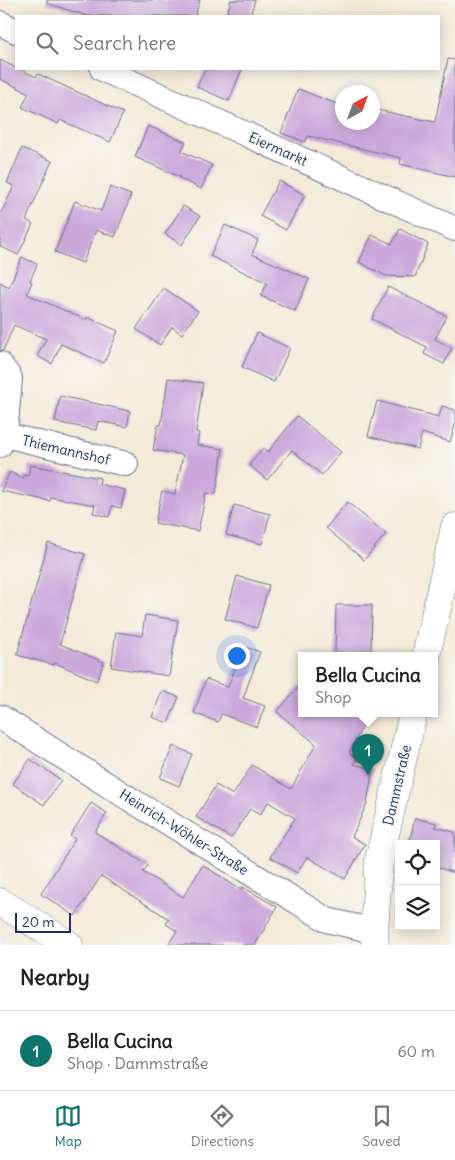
<!DOCTYPE html>
<html lang="en">
<head>
<meta charset="utf-8">
<style>
	:root { --surface:#fff; --page:#f6f6f6; --text:#222; --muted:#767676; --line:#e0e0e0; --accent:#0f766e }
	body { margin:0; font-family:Delius,sans-serif; background:var(--page); color:var(--text) }
	.controls { position:absolute; right:15px; bottom:15px; display:grid; overflow:hidden; border-radius:0px; box-shadow:0 2px 12px #0003 }
	.controls button { width:45px; height:45px; display:grid; place-items:center; padding:0; border:0; border-bottom:1px solid var(--line); background:var(--surface); color:var(--text); font:25px sans-serif }
	.compass { position:absolute; left:335px; top:85px; width:45px; height:45px; border-radius:50%; background:var(--surface); box-shadow:0 2px 12px #0003; rotate:41deg }
	.scale { position:absolute; left:15px; bottom:12px; width:56px; box-sizing:border-box; padding-left:5px; border:2px solid #1b2f5e; border-top:0; font-size:14px; line-height:18px; white-space:nowrap; color:#1b2f5e; -webkit-text-stroke:4px #f6f6f2; paint-order:stroke }
	.you { position:absolute; left:236px; top:655px; width:18px; height:18px; margin:-12px; border:4px solid #fff; border-radius:50%; background:#1a73e8; box-shadow:0 0 0 8px #1a73e833 }
	.badge { display:grid; place-items:center; width:32px; height:32px; border-radius:50%; background:var(--accent); color:#fff; font-size:16px; font-weight:700 }
	.pin { position:absolute; translate:-50% -41px; filter:drop-shadow(0 1px 2px #0008) }
	.pin::after { content:''; position:absolute; top:26px; width:18px; height:15px; background:inherit; clip-path:polygon(0 0,100% 0,50% 100%) }
	.popup { position:absolute; left:298px; top:652px; width:140px; height:65px; box-sizing:border-box; display:grid; place-content:center; border-radius:0px; background:var(--surface); filter:drop-shadow(0 1px 4px #0005); font-size:16px; white-space:nowrap; color:var(--muted) }
	.popup b { font-size:19px; color:var(--text) }
	.popup::after { content:''; position:absolute; left:50%; top:100%; margin-left:-10px; border:10px solid transparent; border-top-color:var(--surface) }
	.list { margin:0; padding:0; list-style:none }
	h2 { display:flex; justify-content:space-between; align-items:center; height:65px; margin:0; padding:0 20px; font-size:21px }
	h2 small { font-size:16px; font-weight:400; color:var(--muted) }
	.list li { display:grid; grid-template-columns:32px 1fr auto; gap:15px; align-items:center; box-sizing:border-box; height:80px; padding:0 20px; border-top:1px solid var(--line) }
	.list b { display:block; font-size:19px; white-space:nowrap }
	.list p { margin:0; font-size:16px; white-space:nowrap; color:var(--muted) }
	.list em { font-size:16px; font-style:normal; color:var(--muted) }
	.icon { flex:none; width:28px; height:28px; fill:none; stroke:currentColor; stroke-width:2; stroke-linecap:round; stroke-linejoin:round }
	.map { position:relative; flex:none; width:455px; height:945px; overflow:hidden }
	.search { position:absolute; background:var(--surface); box-shadow:0 2px 12px #0003; left:15px; right:15px; top:15px; height:55px; display:flex; align-items:center; gap:12px; box-sizing:border-box; padding:0 18px; border-radius:0px; color:var(--muted); font-size:19px }
	.sheet { height:145px; background:var(--surface) }
	nav { display:flex; justify-content:space-around; align-items:center; box-sizing:border-box; height:70px; border-top:1px solid var(--line); background:var(--surface); font-size:14px; color:var(--muted) }
	nav a { display:grid; justify-items:center; gap:2px }
	nav .on { color:var(--accent) }
	.map>svg:first-child { display:block }
	.building { fill:#cba7dc }
	.lines { fill:none; stroke-linecap:round; stroke-linejoin:round }
	.minor-casing { stroke:#677089; stroke-width:26 }
	.major-casing { stroke:#677089; stroke-width:29 }
	.minor { stroke:#fff; stroke-width:24 }
	.major { stroke:#fff; stroke-width:28 }
	.labels { text-anchor:middle; stroke-width:4; stroke-linejoin:round; paint-order:stroke }
	.street-label { font-size:14px; fill:#1b2f5e; stroke:#f6f6f2 }
</style>
</head>
<body>
<div class="map">
<svg width="455" height="945" viewBox="0 0 455 945">
	<rect width="100%" height="100%" fill="#f6f6f2"/>
	<filter id="ink" filterUnits="userSpaceOnUse"><feTurbulence type="fractalNoise" baseFrequency=".02" numOctaves="2"/><feDisplacementMap in="SourceGraphic" scale="10" xChannelSelector="R" yChannelSelector="G"/><feConvolveMatrix kernelMatrix="1 2 1 2 8 2 1 2 1" color-interpolation-filters="sRGB"/></filter>
	<filter id="wash" filterUnits="userSpaceOnUse"><feTurbulence type="fractalNoise" baseFrequency=".0096" numOctaves="4" result="noise"/><feDisplacementMap in="SourceGraphic" scale="20" xChannelSelector="R" yChannelSelector="G"/><feGaussianBlur stdDeviation="1.12" result="paint"/><feColorMatrix in="noise" values="0 0 0 0 0 0 0 0 0 0 0 0 0 0 0 0 0 1.4 0 .05"/><feComposite in="paint" operator="in"/></filter>
	<g filter="url(#wash)">
		<rect width="100%" height="100%" fill="#f4ead8"/>
		<g id="blocks">
			<path class="building" d="M47,0h153l-5,16h-108l-40,-13z
				M231,0h24l-5,16h-24z
				M448,59l7,1v117l-55,-13 1,-6 -93,-22 -3,6 -24,-9 17,-44 44,17v16h30v-13l63,13z
				M0,60l16,8v1h3l17,8 2,-3 85,39 -13,29 -50,-22 -2,4 -36,-17 7,-14 -29,-14z
				M205,69h37l-13,32 -32,-14z
				M148,126l38,16 -5,9 31,14 -11,24 -22,-11 1,-1 -45,-20z
				M22,148l30,13 -26,59 7,4 -15,31 -18,-9v-31l14,-29 -7,-3z
				M279,181l26,14 -19,35 -26,-14z
				M110,187l21,8 -16,42 -19,-7 -13,33 -28,-11 20,-51 26,10z
				M183,206l17,10 -18,29 -17,-11z
				M225,225l33,15 -6,14 57,25 -14,32 -34,-15 6,-13 -57,-27z
				M400,229l28,15 -13,33 -29,-1 -27,-14 13,-27 20,9z
				M22,257l15,7 -7,17 2,1 -5,12 59,26 1,-3 31,14 -14,32 -43,-19 -9,20 -15,-8 9,-17 -32,-14 -11,26 -3,-1v-68l9,5z
				M388,287l59,29 -12,23 17,9 -8,16 -20,-10 3,-7 -55,-28z
				M164,288l34,23 -16,23 -10,-7 -12,18 -24,-16z
				M257,333l33,15 -16,34 -32,-15z
				M168,378l35,5 -7,49 3,1 -2,12 26,4 -7,45 -10,-1 -8,38 -43,-8 7,-32 13,3 8,-39 -30,-5 5,-25h3z
				M60,396l70,15 -3,16 -29,-6 -2,9 -41,-8z
				M377,401l62,16 3,-11 13,4v15l-5,17 -28,-9 -4,16 -50,-13z
				M297,416l44,36 -19,23 -30,-25 -25,30 -18,-15 14,-17 5,4z
				M30,465l70,13 -1,6 26,6 -4,18 -9,-2 -3,11 -16,-4 2,-8 -44,-8 -1,4 -49,-10 9,-19 13,7 1,-4 4,1z
				M347,502l39,32 -22,26 -38,-32z
				M234,505l36,9 -8,30 -36,-9z
				M48,543l37,11 -25,90 44,18 -7,19 -42,-18 -1,2 -37,-10z
				M237,576l32,9 -12,43 -32,-9z
				M336,605h36l-1,51h-36z
				M145,615l33,5 -9,56 -58,-9 5,-35 26,4z
				M243,646l17,6 -17,46 22,8 -8,21 -36,-13 -3,8 -24,-9 12,-34 22,8z
				M302,683v31h67l-20,39 8,5 -3,6 19,5 -6,34 -15,34 13,7 -20,35 -38,-22 -10,16 -27,-16 25,-39 -27,-16 -8,13 -10,-6 -19,29 -35,-21 20,-32 17,10 19,-30 39,24 25,-45 -39,-32z
				M162,691l17,6 -11,26 -16,-6z
				M173,746l19,8 -13,32 -19,-8z
				M30,759l31,21 -17,25 -31,-21z
				M91,803l16,10 -12,19 53,33 -5,7 40,25 20,-32 38,25 2,-3 34,20 -22,38h-87l9,-14 -11,-7 3,-5 -68,-43 -26,40 -34,-22 34,-55 -5,-3z
				M415,818l21,5 -1,4 20,5v41l-19,-6v-23h-27z"/>
		</g>
	</g>
	<g filter="url(#ink)">
		<use href="#blocks" fill-opacity="0" stroke="#677089" stroke-width="1"/>
		<g class="lines">
			<g class="minor-casing">
				<path id="minor" d="M0,23l16,8
					M102,69l353,160
					M0,364l10,14 -5,57 -5,10
					M5,435l121,29
					M0,717l133,84 194,119 47,11"/>
			</g>
			<g class="major-casing">
				<path id="major" d="M426,656l29,-129
					M0,902l69,43
					M375,945l-1,-14 5,-71 34,-146"/>
			</g>
			<use href="#minor" class="minor"/>
			<use href="#major" class="major"/>
		</g>
	</g>
	<g class="labels">
		<g class="street-label">
			<text transform="translate(278 149) rotate(24)" y="5">Eiermarkt</text>
			<text transform="translate(66 450) rotate(13)" y="5">Thiemannshof</text>
			<text transform="translate(397 785) rotate(-77)" y="5">Dammstraße</text>
			<text transform="translate(184 832) rotate(32)" y="5">Heinrich-Wöhler-Straße</text>
		</g>
	</g>
</svg>
<div class="controls">
<button><svg class="icon" aria-label="locate" viewBox="0 0 24 24"><circle cx="12" cy="12" r="6"/><path d="M12 2v4M12 18v4M2 12h4M18 12h4"/></svg></button>
<button><svg class="icon" aria-label="layers" viewBox="0 0 24 24"><path d="M12 4l9 5-9 5-9-5zM3 14l9 5 9-5"/></svg></button>
</div>
<svg class="compass" viewBox="-18 -18 36 36"><path d="M0-13l5 13h-10z" fill="#e53935"/><path d="M0 13l5-13h-10z" fill="#767676"/></svg>
<div class="scale">20 m</div>
<div class="you"></div>
<div class="pin badge" style="left:368px;top:775px">1</div>
<div class="popup"><b>Bella Cucina</b>Shop</div>
<div class="search"><svg class="icon" aria-label="search" viewBox="0 0 24 24"><circle cx="10" cy="10" r="6"/><path d="M15 15l6 6"/></svg>Search here</div>
</div>
<section class="sheet">
<h2>Nearby<small></small></h2>
<ul class="list">
<li><span class="badge">1</span><div><b>Bella Cucina</b><p>Shop · Dammstraße</p></div><em>60 m</em></li>
</ul>
</section>
<nav>
<a class="on"><svg class="icon" aria-label="map" viewBox="0 0 24 24"><path d="M3 6l6-2 6 2 6-2v14l-6 2-6-2-6 2zM9 4v14M15 6v14"/></svg>Map</a>
<a><svg class="icon" aria-label="directions" viewBox="0 0 24 24"><path d="M12 3l9 9-9 9-9-9zM9 14v-3h6M13 9l2 2-2 2"/></svg>Directions</a>
<a><svg class="icon" aria-label="saved" viewBox="0 0 24 24"><path d="M7 4h10v16l-5-4-5 4z"/></svg>Saved</a>
</nav>
</body>
</html>
